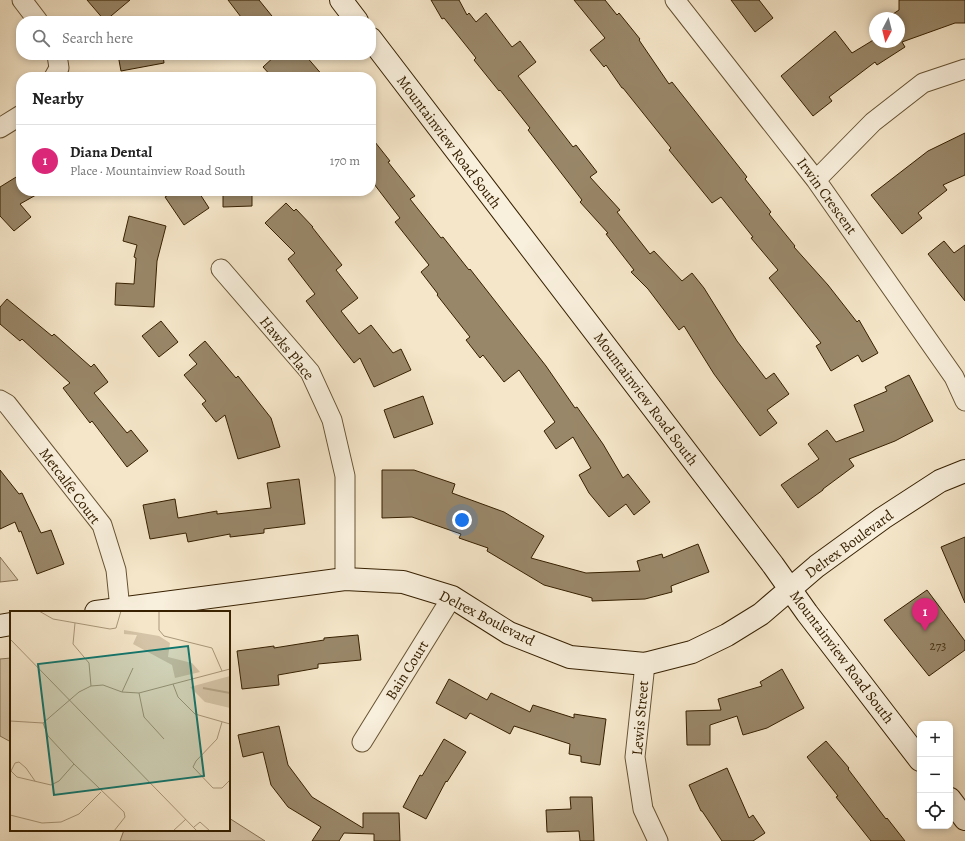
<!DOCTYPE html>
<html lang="en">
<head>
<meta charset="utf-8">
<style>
	:root { --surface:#fff; --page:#f2f2f2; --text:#222; --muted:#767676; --line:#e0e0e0; --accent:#db2777 }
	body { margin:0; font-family:Alegreya,serif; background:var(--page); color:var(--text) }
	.controls { position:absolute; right:12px; bottom:12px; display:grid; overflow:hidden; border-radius:8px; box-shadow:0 2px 6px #0003 }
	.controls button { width:36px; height:36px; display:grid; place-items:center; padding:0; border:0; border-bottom:1px solid var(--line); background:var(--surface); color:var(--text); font:20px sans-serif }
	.compass { position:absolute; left:869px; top:12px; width:36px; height:36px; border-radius:50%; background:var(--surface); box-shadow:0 2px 6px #0003; rotate:187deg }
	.you { position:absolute; left:462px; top:520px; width:14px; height:14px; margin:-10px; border:3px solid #fff; border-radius:50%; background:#1a73e8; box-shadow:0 0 0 6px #1a73e833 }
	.badge { display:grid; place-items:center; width:26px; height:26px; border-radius:50%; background:var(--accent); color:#fff; font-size:13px; font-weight:700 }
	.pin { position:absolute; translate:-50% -33px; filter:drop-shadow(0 1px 2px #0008) }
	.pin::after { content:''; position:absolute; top:21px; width:14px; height:12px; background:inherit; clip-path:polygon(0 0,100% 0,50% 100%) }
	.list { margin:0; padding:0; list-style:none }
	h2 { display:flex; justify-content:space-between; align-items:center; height:52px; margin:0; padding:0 16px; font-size:17px }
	h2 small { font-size:13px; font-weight:400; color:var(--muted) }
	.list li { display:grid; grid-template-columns:26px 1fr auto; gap:12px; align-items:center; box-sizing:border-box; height:72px; padding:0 16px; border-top:1px solid var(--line) }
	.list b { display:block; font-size:15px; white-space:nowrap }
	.list p { margin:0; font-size:13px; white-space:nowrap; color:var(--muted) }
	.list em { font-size:13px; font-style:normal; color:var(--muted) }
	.icon { flex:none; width:22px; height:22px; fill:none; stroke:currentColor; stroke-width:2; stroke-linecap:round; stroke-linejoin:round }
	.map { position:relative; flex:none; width:965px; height:841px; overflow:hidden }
	.search { position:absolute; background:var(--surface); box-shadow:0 2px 6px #0003; left:16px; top:16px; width:360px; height:44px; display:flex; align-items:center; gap:10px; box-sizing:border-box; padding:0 14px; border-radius:16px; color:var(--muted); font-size:15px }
	.panel { position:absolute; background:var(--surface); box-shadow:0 2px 6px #0003; left:16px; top:72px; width:360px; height:124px; border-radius:16px }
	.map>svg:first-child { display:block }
	.green { fill:#d5c4a7; stroke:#867254 }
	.building { fill:#998769; stroke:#362000 }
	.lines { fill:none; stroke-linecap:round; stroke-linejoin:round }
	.street-casing { stroke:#665232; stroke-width:21 }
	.secondary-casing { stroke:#362000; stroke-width:24 }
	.street { stroke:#f8efdc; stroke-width:19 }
	.secondary { stroke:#f8efdc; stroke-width:22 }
	.labels { text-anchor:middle; stroke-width:3; stroke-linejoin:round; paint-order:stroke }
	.number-label { font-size:13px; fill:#4f3a1a }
	.street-label { font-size:15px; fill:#362000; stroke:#f8efdc }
	.inset-river { fill:none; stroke:#b4a385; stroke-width:2 }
	.inset-road { fill:none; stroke:#a99779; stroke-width:1 }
	.view { fill:#0f766e; fill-opacity:0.15; stroke:#0f766e; stroke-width:2 }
	.inset-edge { fill:none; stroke:#362000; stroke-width:2 }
</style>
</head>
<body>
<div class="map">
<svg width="965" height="841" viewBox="0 0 965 841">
	<rect width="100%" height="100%" fill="#f5e6c9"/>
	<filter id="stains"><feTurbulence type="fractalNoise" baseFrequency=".005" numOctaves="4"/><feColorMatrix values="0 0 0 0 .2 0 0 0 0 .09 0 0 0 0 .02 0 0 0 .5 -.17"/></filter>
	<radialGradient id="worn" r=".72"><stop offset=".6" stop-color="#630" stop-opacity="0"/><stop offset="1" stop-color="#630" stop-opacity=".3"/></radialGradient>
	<path class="green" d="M0,557l18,23 -18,2z
		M11,658v84l-11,-6v-77z
		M229,818l36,23h-145l4,-11h105z"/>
	<path class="building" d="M87,0h43l-25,21z
		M228,0h31l17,21h-32z
		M431,0h28l8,15 2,-2 7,9 10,-9 26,34 8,-6 16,21 -18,14 55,71 3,-2 21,27 -7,5 30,33 -3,2 33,42 4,-3 28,30 10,-8 12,15 33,53 29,38 8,-6 15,21 -22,16 10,13 -17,13 -46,-62 -30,-48 -5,4 -31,-41 -17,-17 3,-2 -28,-36 2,-1 -28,-31 2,-2 -54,-70 2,-2 -30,-38 -1,1 -25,-31 2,-2 -32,-40 -2,1z
		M574,0h31l12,15 2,-2 21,26 -1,1 30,44 3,-2 75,95 -2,2 26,33 -2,2 26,32 -1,1 34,38 29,37 2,-2 19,33 -16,9 -4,-7 -27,16 -15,-25 5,-3 -35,-44 -17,-21 9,-8 -27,-32 2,-1 -32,-40 -9,6 -43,-53 2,-2 -48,-60h-1l-16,-23 -2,2 -14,-17 15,-12z
		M731,0h28l14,18 -18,14z
		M899,0h66v23h-10l-53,19 3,5 -28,18 -2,-3 -46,35 3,4 -19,15 -32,-40 54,-45 17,22 23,-14v3h24v-24h-12l12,-8z
		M875,25v12l-5,-8z
		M118,55h45l1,8 -43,8z
		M276,55h29l19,22h-52l-9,-10z
		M965,133v42l-22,10 4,5 -29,23 4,5 -20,16 -31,-39 57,-44z
		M371,137l19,24 -2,1 27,34 -5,3 31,39 2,-1 26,33 1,-1 76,97 29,42 2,-1 26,37 20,34 5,-4 22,28 -16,13 -8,-11 -17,13 -20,-24 -10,-18 12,-7 -18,-31 -17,12 -12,-18 11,-9 -36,-52 -15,12 -21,-27 -3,3 -14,-18 4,-3 -33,-42 1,-1 -17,-22 8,-7 -34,-43 5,-4 -29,-38z
		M21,174v17h22l-23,13 11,13 -17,14 -14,-15v-29z
		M175,191h23l11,17 -25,17 -19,-28z
		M223,191h29v15l-29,1z
		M286,203l8,8 2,-2 17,18h-1l30,38 -6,5 22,28 -17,13 18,23 12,-9 22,28 8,-4 10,21 -37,17 -14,-29 -6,5 -48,-62 9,-7 -27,-35 7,-6 -30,-30z
		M129,216l37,10 -9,35 -3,46 -39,-2 1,-22 18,1 2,-26 -2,-1 3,-12 -14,-4z
		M944,241l10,12 11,-8v56l-37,-47z
		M7,299l45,37 2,-2 37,33 3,-3 14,18 -14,11 33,40 4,-3 17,21 -21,16 -35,-46 -2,2 -27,-35 7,-5 -48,-44 -2,2 -20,-17v-17z
		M161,321l17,21 -19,15 -17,-21z
		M205,341l31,37 2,-2 33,42 9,29 -42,12 -13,-44 -9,7 -14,-18 4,-3 -22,-26 13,-11 -8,-9z
		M909,375l24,46 -38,20 -46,18 5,7 -31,23v1l-25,18 -17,-23 38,-26 -11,-15 19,-14 9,12 28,-11 -10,-26 33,-14 -2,-4z
		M423,396l10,28 -39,14 -10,-28z
		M0,470l19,24 3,-1 19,40 10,-3 13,34 -27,10 -16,-43 -2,1 -4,-10 -15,7z
		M382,470h32l41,14 -3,9 52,19 40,24 -13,22 55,15 54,-2 -3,-10 25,-7 1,4 35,-14 11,28 -38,14 1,6 -27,7 -53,2v-3l-48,-13 -57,-34 1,-3 -29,-10 2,-4 -49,-17 -30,1z
		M299,479l6,45 -41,5v4l-34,4v-3l-42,8 -2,-9 -36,6 -7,-34 32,-6 3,19 39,-7v3l54,-6 -4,-25z
		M965,537v66l-24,-56z
		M927,590l38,51v9l-36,26 -45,-56z
		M358,635l3,25 -43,4v4l-40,7 1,10 -37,4 -5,-38 37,-5v2l50,-8v-2z
		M782,669l22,39 -37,20 -24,7 -6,-19 -27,9v20h-23l-1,-34 35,-1 -3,-11 44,-13 -2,-4z
		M449,679l38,21 4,-7 39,19 3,-7 41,13v-4l32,5 -6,46 -19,-3v-6l-12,-2 1,-10 -56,-18 -4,8 -40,-21 -4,6 -30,-16z
		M279,726l9,39 24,32 51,31v-15h36l1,28h-26v-7l-30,-1 -5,8h-27l9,-14 -33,-20 -17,-22 -8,-33 -20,5 -5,-22z
		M444,739l22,13 -19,30 -1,-1 -20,38 -23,-12 17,-32 2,1z
		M826,741l23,27 -1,1 38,50 1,-1 18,23h-34l-35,-44 2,-1 -31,-39z
		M727,768l22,50 4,-3 12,18 -12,8h-31l-20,-30h-1l-12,-26z
		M570,797h22l2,44h-14l-1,-10 -32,1 -1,-22 25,-1z"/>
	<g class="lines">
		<g class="street-casing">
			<path id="street" d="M22,0l16,21
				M675,0l141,180 138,197 11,24
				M54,77l5,-9 -2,-13
				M0,128l21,-13
				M816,180l57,-58 50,-39 42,-14
				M221,269l89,103 22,48 13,56v103
				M0,400l7,4 95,121 14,45 4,39
				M645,664l-10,93 8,52 15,32
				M362,742l90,-145"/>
		</g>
		<g class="secondary-casing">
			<path id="secondary" d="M341,0l16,21
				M371,39l402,526 34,48 113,147
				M96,612l249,-33 58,3 49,15 57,36 61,24 75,7 47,-12 35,-17 34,-21 56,-48 66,-48 57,-37 25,-10
				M0,626l11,-2
				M950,799l15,20"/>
		</g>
		<use href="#street" class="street"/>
		<use href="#secondary" class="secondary"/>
	</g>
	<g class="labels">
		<g class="number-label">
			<text x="938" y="650">273</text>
		</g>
		<g class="street-label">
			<text transform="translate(449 142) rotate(53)" y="5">Mountainview Road South</text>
			<text transform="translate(827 196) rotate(54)" y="5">Irwin Crescent</text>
			<text transform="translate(287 348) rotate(51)" y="5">Hawks Place</text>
			<text transform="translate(646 399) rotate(53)" y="5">Mountainview Road South</text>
			<text transform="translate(70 486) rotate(53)" y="5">Metcalfe Court</text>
			<text transform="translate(849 544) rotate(-36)" y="5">Delrex Boulevard</text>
			<text transform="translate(487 618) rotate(27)" y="5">Delrex Boulevard</text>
			<text transform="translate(842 657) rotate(53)" y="5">Mountainview Road South</text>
			<text transform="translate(407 670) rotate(-58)" y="5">Bain Court</text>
			<text transform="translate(640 718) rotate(-85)" y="5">Lewis Street</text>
		</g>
	</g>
	<g transform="translate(10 611)">
		<rect width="220" height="220" fill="#f5e6c9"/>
		<path d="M114,19l35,6 11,7 -2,14 24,6 8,9 -25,6 -3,-13 -39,-21 4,-9 -13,-1zM220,65v32l-25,-6 -15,-15z" fill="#d5c4a7"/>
		<path class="inset-river" d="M193,77l27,5"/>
		<path class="inset-road" d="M29,0l14,8 57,10 6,-1 5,-17M149,0v19l5,6 48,12 10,23M65,12l-2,21 16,19 2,23M0,28l187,192M163,73l5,13 17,17 35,10M112,81l11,-24M129,82l5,24 20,22M0,110l33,2 36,-31 12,-6 12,-1 19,7 17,1 91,-24M212,111l-5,17 -21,22 -3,6 20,21h9l8,-8M33,112l5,13 26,28 50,48 1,5 -11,14M25,170l-9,-13 -7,-6 -4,1 -4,8 6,6 34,8 8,-4 15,-17M0,204l32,8 19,-1 18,-8 22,-22M184,216l6,-5 10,9M163,220l13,-12"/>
		<path class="view" d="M178,35l16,130 -150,19 -16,-131z"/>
		<rect width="220" height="220" class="inset-edge"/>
	</g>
	<rect width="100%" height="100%" filter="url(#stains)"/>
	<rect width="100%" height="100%" fill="url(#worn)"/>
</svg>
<div class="controls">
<button>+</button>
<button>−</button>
<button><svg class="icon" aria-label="locate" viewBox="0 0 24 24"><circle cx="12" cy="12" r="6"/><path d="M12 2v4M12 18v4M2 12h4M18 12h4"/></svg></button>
</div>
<svg class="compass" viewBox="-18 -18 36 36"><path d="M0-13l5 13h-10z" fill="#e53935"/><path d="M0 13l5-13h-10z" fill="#767676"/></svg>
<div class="you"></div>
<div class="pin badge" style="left:925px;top:631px">1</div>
<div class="search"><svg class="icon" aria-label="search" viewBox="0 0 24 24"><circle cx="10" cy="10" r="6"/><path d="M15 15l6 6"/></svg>Search here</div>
<section class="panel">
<h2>Nearby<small></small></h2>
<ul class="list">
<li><span class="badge">1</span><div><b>Diana Dental</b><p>Place · Mountainview Road South</p></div><em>170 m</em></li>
</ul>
</section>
</div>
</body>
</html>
